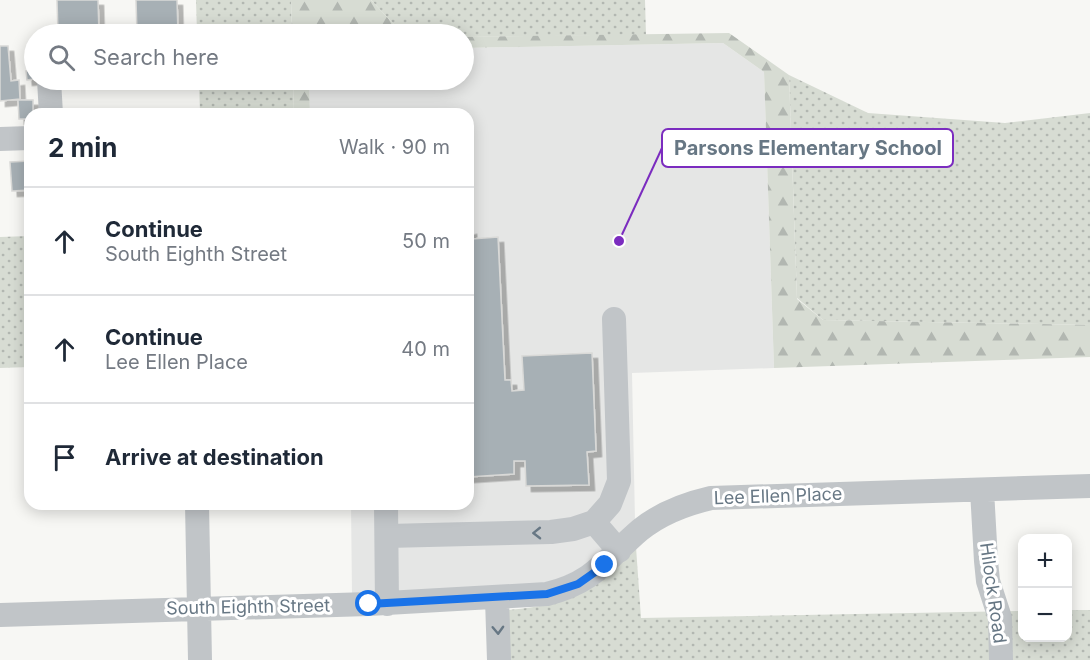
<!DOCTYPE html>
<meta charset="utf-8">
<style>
:root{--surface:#fff;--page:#f2f2f3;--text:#1f2937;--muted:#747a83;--line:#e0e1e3}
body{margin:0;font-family:Inter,sans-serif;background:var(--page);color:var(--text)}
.controls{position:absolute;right:18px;bottom:18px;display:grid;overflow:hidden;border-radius:12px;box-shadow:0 3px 15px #0003}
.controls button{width:54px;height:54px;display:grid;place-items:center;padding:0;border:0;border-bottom:2px solid var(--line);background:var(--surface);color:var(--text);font:30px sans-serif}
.stop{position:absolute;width:18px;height:18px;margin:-14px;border:4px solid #1a73e8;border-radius:50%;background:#fff}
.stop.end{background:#1a73e8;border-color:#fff;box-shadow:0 2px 6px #0008}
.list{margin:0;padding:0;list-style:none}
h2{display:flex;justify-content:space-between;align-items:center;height:78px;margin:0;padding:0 24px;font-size:26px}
h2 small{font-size:20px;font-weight:400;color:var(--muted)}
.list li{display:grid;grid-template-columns:39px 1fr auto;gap:18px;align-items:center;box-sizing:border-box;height:108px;padding:0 24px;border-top:2px solid var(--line)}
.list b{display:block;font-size:22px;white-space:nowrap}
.list p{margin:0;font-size:20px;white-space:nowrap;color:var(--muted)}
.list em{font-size:20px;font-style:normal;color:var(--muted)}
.icon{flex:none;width:33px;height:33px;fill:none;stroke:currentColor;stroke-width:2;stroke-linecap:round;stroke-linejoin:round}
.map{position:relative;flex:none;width:1090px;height:660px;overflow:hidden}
.search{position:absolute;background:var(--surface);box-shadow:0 3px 15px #0003;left:24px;top:24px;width:450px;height:66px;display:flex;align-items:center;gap:15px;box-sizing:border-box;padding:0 21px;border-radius:33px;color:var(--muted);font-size:22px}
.panel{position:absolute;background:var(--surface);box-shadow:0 3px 15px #0003;left:24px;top:108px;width:450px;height:402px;border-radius:18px}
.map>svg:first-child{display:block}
</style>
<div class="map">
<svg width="1090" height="660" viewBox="0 0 1090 660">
<defs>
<pattern id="grass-dots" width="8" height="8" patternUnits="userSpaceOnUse" patternTransform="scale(1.5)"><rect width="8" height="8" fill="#d7dcd3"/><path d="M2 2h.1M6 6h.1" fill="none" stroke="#b2b7b1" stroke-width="1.8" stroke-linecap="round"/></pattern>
<pattern id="forest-firs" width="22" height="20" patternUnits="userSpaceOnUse" patternTransform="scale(1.5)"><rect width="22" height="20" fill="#d7dcd3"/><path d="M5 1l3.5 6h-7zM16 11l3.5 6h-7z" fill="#b2b7b1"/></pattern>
<filter id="shadow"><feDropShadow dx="5.5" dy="5.5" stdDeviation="0" flood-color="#0004"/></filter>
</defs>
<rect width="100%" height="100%" fill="#f7f7f4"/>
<path fill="#e5e6e5" d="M723,43L764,72L774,368L632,373L635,520L588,565L556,580L508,590L352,594L351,504H468V114H310L309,80H464V48Z"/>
<path fill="url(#grass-dots)" d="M196,0H291L292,34H197Z
M371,0H645L646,35L464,37V34H403Z
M789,75L868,113L1005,123L1090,113V325L823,320L797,298Z
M199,80H293L294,114H200Z
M30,236V367L0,368V237Z
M636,547L641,618L1022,611V638H1068V610H1090V660H509L508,610C567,606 596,589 636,547Z"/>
<path fill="url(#forest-firs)" d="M291,0H371L403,34H292Z
M729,33L789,75L797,299L823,320L1090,325V357L774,368L764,72L723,43L464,48V37Z
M293,80H309L310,114H294Z"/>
<path fill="#a7b0b5" stroke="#d9d9d7" stroke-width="1.5" filter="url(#shadow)" d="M57,0H98L99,34H58Z
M136,0H177L178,34H137Z
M0,46H8L11,81L19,80L20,99L0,101Z
M26,71H33L34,79L27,80Z
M18,100H33V114H30V119H19Z
M30,161V190L12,191L10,162Z
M471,229L472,239L498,237L505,380H511L512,391L524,390L522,356L592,353L596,451L587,452L589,485L526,486L525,461H514V474L468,477V230Z"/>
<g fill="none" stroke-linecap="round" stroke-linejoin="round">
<path stroke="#c1c5c8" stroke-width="24" d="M49,80L51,114
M0,139L30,138
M614,319L619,481L610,504L594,522L619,551
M982,490L986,561L988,581L1000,618L1001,660
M197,504L200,660
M386,504L387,604
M387,536L551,532L573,529L594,522
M497,599L499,660
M0,615L369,604L547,594C595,582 605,560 640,530C661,513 685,504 711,498L1090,486"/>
</g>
<defs><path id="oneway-chevron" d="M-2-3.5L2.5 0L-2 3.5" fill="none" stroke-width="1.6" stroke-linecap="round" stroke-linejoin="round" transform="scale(1.5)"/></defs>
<g stroke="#677784">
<use href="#oneway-chevron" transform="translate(537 533) rotate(179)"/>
<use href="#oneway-chevron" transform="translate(498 630) rotate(88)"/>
</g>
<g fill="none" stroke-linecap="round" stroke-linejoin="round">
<path stroke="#1a73e8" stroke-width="8" d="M369,604L547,594L578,584L605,565"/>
</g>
<g text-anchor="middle" stroke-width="6" stroke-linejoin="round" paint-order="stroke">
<g font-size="18" fill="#677784" stroke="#fff">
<text transform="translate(778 496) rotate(-2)" y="6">Lee Ellen Place</text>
<text transform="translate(993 593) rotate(82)" y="6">Hilock Road</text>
<text transform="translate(248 607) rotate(-1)" y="6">South Eighth Street</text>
</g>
</g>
<path fill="none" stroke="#7b2cbf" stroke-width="2" d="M619 241L662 148"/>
<circle fill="#7b2cbf" stroke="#fff" stroke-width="2" cx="619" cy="241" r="6"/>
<rect fill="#fff" stroke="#7b2cbf" stroke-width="2" x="662" y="129" width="291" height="38" rx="6"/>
<g font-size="20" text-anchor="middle" font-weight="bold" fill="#677784">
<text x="808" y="155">Parsons Elementary School</text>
</g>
</svg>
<div class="controls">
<button>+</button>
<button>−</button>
</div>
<div class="stop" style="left:369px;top:604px"></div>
<div class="stop end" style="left:605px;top:565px"></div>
<div class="search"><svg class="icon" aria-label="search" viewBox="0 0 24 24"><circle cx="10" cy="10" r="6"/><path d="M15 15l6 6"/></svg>Search here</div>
<section class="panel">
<h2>2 min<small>Walk · 90 m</small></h2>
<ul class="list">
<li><svg class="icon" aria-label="ahead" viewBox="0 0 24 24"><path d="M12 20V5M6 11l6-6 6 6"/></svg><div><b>Continue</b><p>South Eighth Street</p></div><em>50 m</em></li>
<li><svg class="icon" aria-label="ahead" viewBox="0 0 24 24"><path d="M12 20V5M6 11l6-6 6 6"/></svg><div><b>Continue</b><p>Lee Ellen Place</p></div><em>40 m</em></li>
<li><svg class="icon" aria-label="arrive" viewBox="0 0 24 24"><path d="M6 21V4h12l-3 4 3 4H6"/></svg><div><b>Arrive at destination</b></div></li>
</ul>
</section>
</div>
